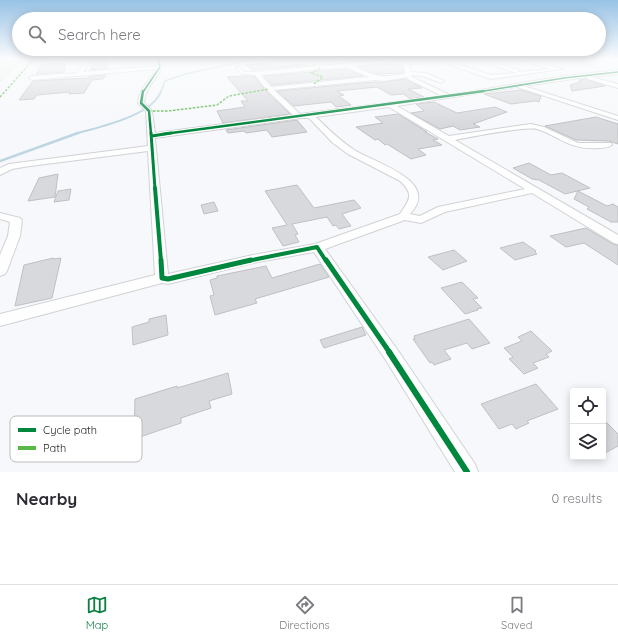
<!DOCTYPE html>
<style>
:root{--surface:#fff;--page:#f7f7f7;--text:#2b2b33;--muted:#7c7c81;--line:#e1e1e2;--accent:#0b8043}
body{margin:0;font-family:Quicksand,sans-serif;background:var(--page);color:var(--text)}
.controls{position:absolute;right:12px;bottom:12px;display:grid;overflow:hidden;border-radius:4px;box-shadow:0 2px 10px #0003}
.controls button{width:36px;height:36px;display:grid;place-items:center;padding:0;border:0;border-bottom:1px solid var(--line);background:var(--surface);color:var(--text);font:20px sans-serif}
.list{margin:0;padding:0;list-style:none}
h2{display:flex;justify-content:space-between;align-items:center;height:52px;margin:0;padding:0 16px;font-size:17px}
h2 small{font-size:13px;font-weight:400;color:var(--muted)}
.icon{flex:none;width:22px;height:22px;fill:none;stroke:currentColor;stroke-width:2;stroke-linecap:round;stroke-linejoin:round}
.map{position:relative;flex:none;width:618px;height:472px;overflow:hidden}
.search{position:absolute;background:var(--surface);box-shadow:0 2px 10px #0003;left:12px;right:12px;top:12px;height:44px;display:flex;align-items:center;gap:10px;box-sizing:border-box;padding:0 14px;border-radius:22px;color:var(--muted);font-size:15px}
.sheet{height:112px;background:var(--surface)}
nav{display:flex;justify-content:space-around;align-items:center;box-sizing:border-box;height:56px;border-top:1px solid var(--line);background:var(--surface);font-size:11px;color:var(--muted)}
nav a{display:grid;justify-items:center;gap:2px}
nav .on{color:var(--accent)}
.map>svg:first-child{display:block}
</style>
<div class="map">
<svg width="618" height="472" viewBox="0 0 618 472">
<rect width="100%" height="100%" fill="#f6f8fb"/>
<path fill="#e7f1e6" d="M0,59H24L0,83Z"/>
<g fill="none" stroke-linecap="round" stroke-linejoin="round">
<path stroke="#bdd6e1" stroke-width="1.5" d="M161,92L165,81L185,74L254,59"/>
<path stroke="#bdd6e1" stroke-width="2" d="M75,134C98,127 153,116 161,91"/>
<path stroke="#bdd6e1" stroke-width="2.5" d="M0,161L78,133"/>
</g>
<path fill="#d8d9dc" stroke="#bfc0c3" d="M109,60L107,69L91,70L93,61Z
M66,63L63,68L65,67L64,72L36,74L43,64Z
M267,63L275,67L303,64L306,66L316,65L252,70L246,65Z
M394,64L403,67V73L378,74L359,67Z
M346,69L363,76L272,85L264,76Z
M106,75L103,79L92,80L84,93L69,94L70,92L37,95L34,99L19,100L33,81L89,78V76Z
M246,76H254L266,91L290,114L223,123L217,111L245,107L241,101H248L227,77Z
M406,79L422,88L408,89L424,97L410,99L404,94L391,95L377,87L337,91L344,95L339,96L351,105L336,107L331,102L294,106L277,91L375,82H384Z
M586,79L588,80L605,86L572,91L570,85L582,81L579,80Z
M521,90L541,96L539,102L535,101L511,104L484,94Z
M434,102L457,113L495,107L507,112L473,124L480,127L460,130L453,126L440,129L411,113L424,111L416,104Z
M398,114L427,132H425L438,139L433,140L442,145L418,149L426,155L411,159L387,144L385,145L378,139L375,140L356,127L383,123L375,117Z
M596,117L618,124V144L609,141L576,140L545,126Z
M297,120L307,132L272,137L267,130L246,133L244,131L228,133L226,130Z
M529,163L551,175L562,173L590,188L565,194L539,180L532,179L513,168Z
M58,174L55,197L28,201L39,178Z
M297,185L314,208L354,200L361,208L342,214L351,226L339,229L336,225L333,226L327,217L292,224L298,234L295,235L299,242L283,246L272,228L287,225L265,191Z
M71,189L69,200L54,202L58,191Z
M578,191L607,206L613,204L618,207V222H611L587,209L589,207L574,199Z
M214,202L218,211L204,214L201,205Z
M586,228L613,244L618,245V265L584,243L566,247L550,236Z
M523,242L536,251L535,252L537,254L515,260L500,248Z
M454,250L467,261L443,270L428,257Z
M53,258V259L61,258L52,298L15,306L24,265Z
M320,264L329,277L255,299L257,303L215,315L210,296L214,295L210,280L217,278V276L266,266L272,278Z
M462,282L478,298L473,299L482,308L477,309L478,310L465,314L441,288Z
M166,315L168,335L133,345L132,327L149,322V319Z
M469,319L490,343L472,349L467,343L444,350L451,359L434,365L432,362L430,363L413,339H415L414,336Z
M362,327L366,335L324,348L320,340Z
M531,331L552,351L546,354L549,357L533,363L538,368L524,374L509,359L513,357L504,348L522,341L518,337Z
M228,373L232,394L209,401L211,408L181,418V423L134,439L135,399L177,386V388Z
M536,384L558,409L527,421L529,423L516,429L512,424L499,429L481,404Z
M603,419L618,434V446L603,454Z"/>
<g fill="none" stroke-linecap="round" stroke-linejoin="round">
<g stroke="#d0d2d4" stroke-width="2">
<path id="minor" d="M87,59H91L83,72L157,66L156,59H160L162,67C156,80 145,88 144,103L152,111L155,133L293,115L267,90L255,75L242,74L236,68L238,67L245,72H257L393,59H409L411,72L426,73L444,81L441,83L423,76L411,75L412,77L450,95L564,76L618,70V74L591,77L618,84V88L588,79V77L524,86L618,116V120L517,87L397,106L449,136L531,124L544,127L578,143H611L612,145C608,148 603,148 598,148C569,150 561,137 537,129C525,126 471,137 455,140L618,235V244L614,243L532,193L445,212L421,223L405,220L325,249L399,352L475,464L478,472H455L387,362L314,252L253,263L168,284L162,283L0,326V314L155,275L148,151L30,166L12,169L0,175V168L9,164L148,146L146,111L138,103C139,88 150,81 157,69L32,80L29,78L32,76L77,73ZM404,61L405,74C378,78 378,77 353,66ZM346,67L369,77L271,87L261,75ZM407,77L408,79L442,96L300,114L274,90L375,80L384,81ZM389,107L525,189L438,207L420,216L410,214C442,180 373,163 353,149C339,140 327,128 316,117ZM301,118H309L333,143L348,154L400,181C415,195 409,200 400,214L315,244L253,255L168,274L155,138Z
M434,59H441L491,75L516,73L477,59H484L519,70L518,72L550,69L519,59H526L562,69L491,79Z
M0,213L20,218L22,220L20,236L7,271L5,274L0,276V255L8,236L10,222L0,219Z"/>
</g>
<use href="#minor" fill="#fefefe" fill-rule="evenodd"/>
<path stroke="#58b947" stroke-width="1.5" stroke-dasharray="2.5 1.5" stroke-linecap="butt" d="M314,84L323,77L311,73L321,68
M0,97L34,59
M149,111H168L217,105L229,96L269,89"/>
<g stroke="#fff" stroke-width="2.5">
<path id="cycleway-far5" d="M143,92L160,67L158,59
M478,92L564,78L618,72"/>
</g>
<g stroke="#fff" stroke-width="4">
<path id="cycleway-far4" d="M143,91L141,103L149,111L151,134
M164,134L484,91"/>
</g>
<g stroke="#fff" stroke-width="5">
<path id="cycleway-far3" d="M151,133L155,189
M152,136L171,133"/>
</g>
<g stroke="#fff" stroke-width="6">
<path id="cycleway-far2" d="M155,188L161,261
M247,261L317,247L326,261"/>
</g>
<g stroke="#fff" stroke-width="8">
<path id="cycleway-far1" d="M161,260L162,278L168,279L251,260
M326,260L390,353"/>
</g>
<g stroke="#fff" stroke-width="9">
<path id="cycleway" d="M389,352L467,472"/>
</g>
<use href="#cycleway-far5" stroke="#00873e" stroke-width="1.5"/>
<use href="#cycleway-far4" stroke="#00873e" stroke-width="2.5"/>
<use href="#cycleway-far3" stroke="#00873e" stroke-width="3"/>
<use href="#cycleway-far2" stroke="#00873e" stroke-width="4"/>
<use href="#cycleway-far1" stroke="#00873e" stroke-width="5"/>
<use href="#cycleway" stroke="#00873e" stroke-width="6"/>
</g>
<linearGradient id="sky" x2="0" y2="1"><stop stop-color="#97c2e5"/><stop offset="0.47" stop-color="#fbfcfd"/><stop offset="1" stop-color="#fbfcfd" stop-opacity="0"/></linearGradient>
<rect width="618" height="125" fill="url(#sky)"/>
<rect x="10" y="416" width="132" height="46" rx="6" fill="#fff" stroke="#bbbbbc" stroke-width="1"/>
<rect x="18" y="428" width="18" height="4" fill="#00873e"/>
<rect x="18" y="446" width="18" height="4" fill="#58b947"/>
<g font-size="11" fill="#1b1c20">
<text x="43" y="434">Cycle path</text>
<text x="43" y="452">Path</text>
</g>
</svg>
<div class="controls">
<button><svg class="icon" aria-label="locate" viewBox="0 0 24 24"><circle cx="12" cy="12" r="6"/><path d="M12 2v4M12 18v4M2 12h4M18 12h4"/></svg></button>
<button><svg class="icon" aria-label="layers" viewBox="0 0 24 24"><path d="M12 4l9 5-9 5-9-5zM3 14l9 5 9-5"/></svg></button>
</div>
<div class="search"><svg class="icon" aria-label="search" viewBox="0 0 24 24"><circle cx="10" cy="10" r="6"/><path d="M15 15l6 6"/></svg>Search here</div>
</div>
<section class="sheet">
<h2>Nearby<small>0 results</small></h2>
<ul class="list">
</ul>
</section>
<nav>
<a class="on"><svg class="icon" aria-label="map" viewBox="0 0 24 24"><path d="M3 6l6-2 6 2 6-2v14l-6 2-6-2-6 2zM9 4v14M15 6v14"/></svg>Map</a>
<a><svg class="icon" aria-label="directions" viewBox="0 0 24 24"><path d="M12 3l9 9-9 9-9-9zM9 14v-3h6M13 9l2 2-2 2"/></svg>Directions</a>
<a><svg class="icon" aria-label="saved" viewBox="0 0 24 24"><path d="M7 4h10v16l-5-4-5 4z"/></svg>Saved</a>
</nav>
